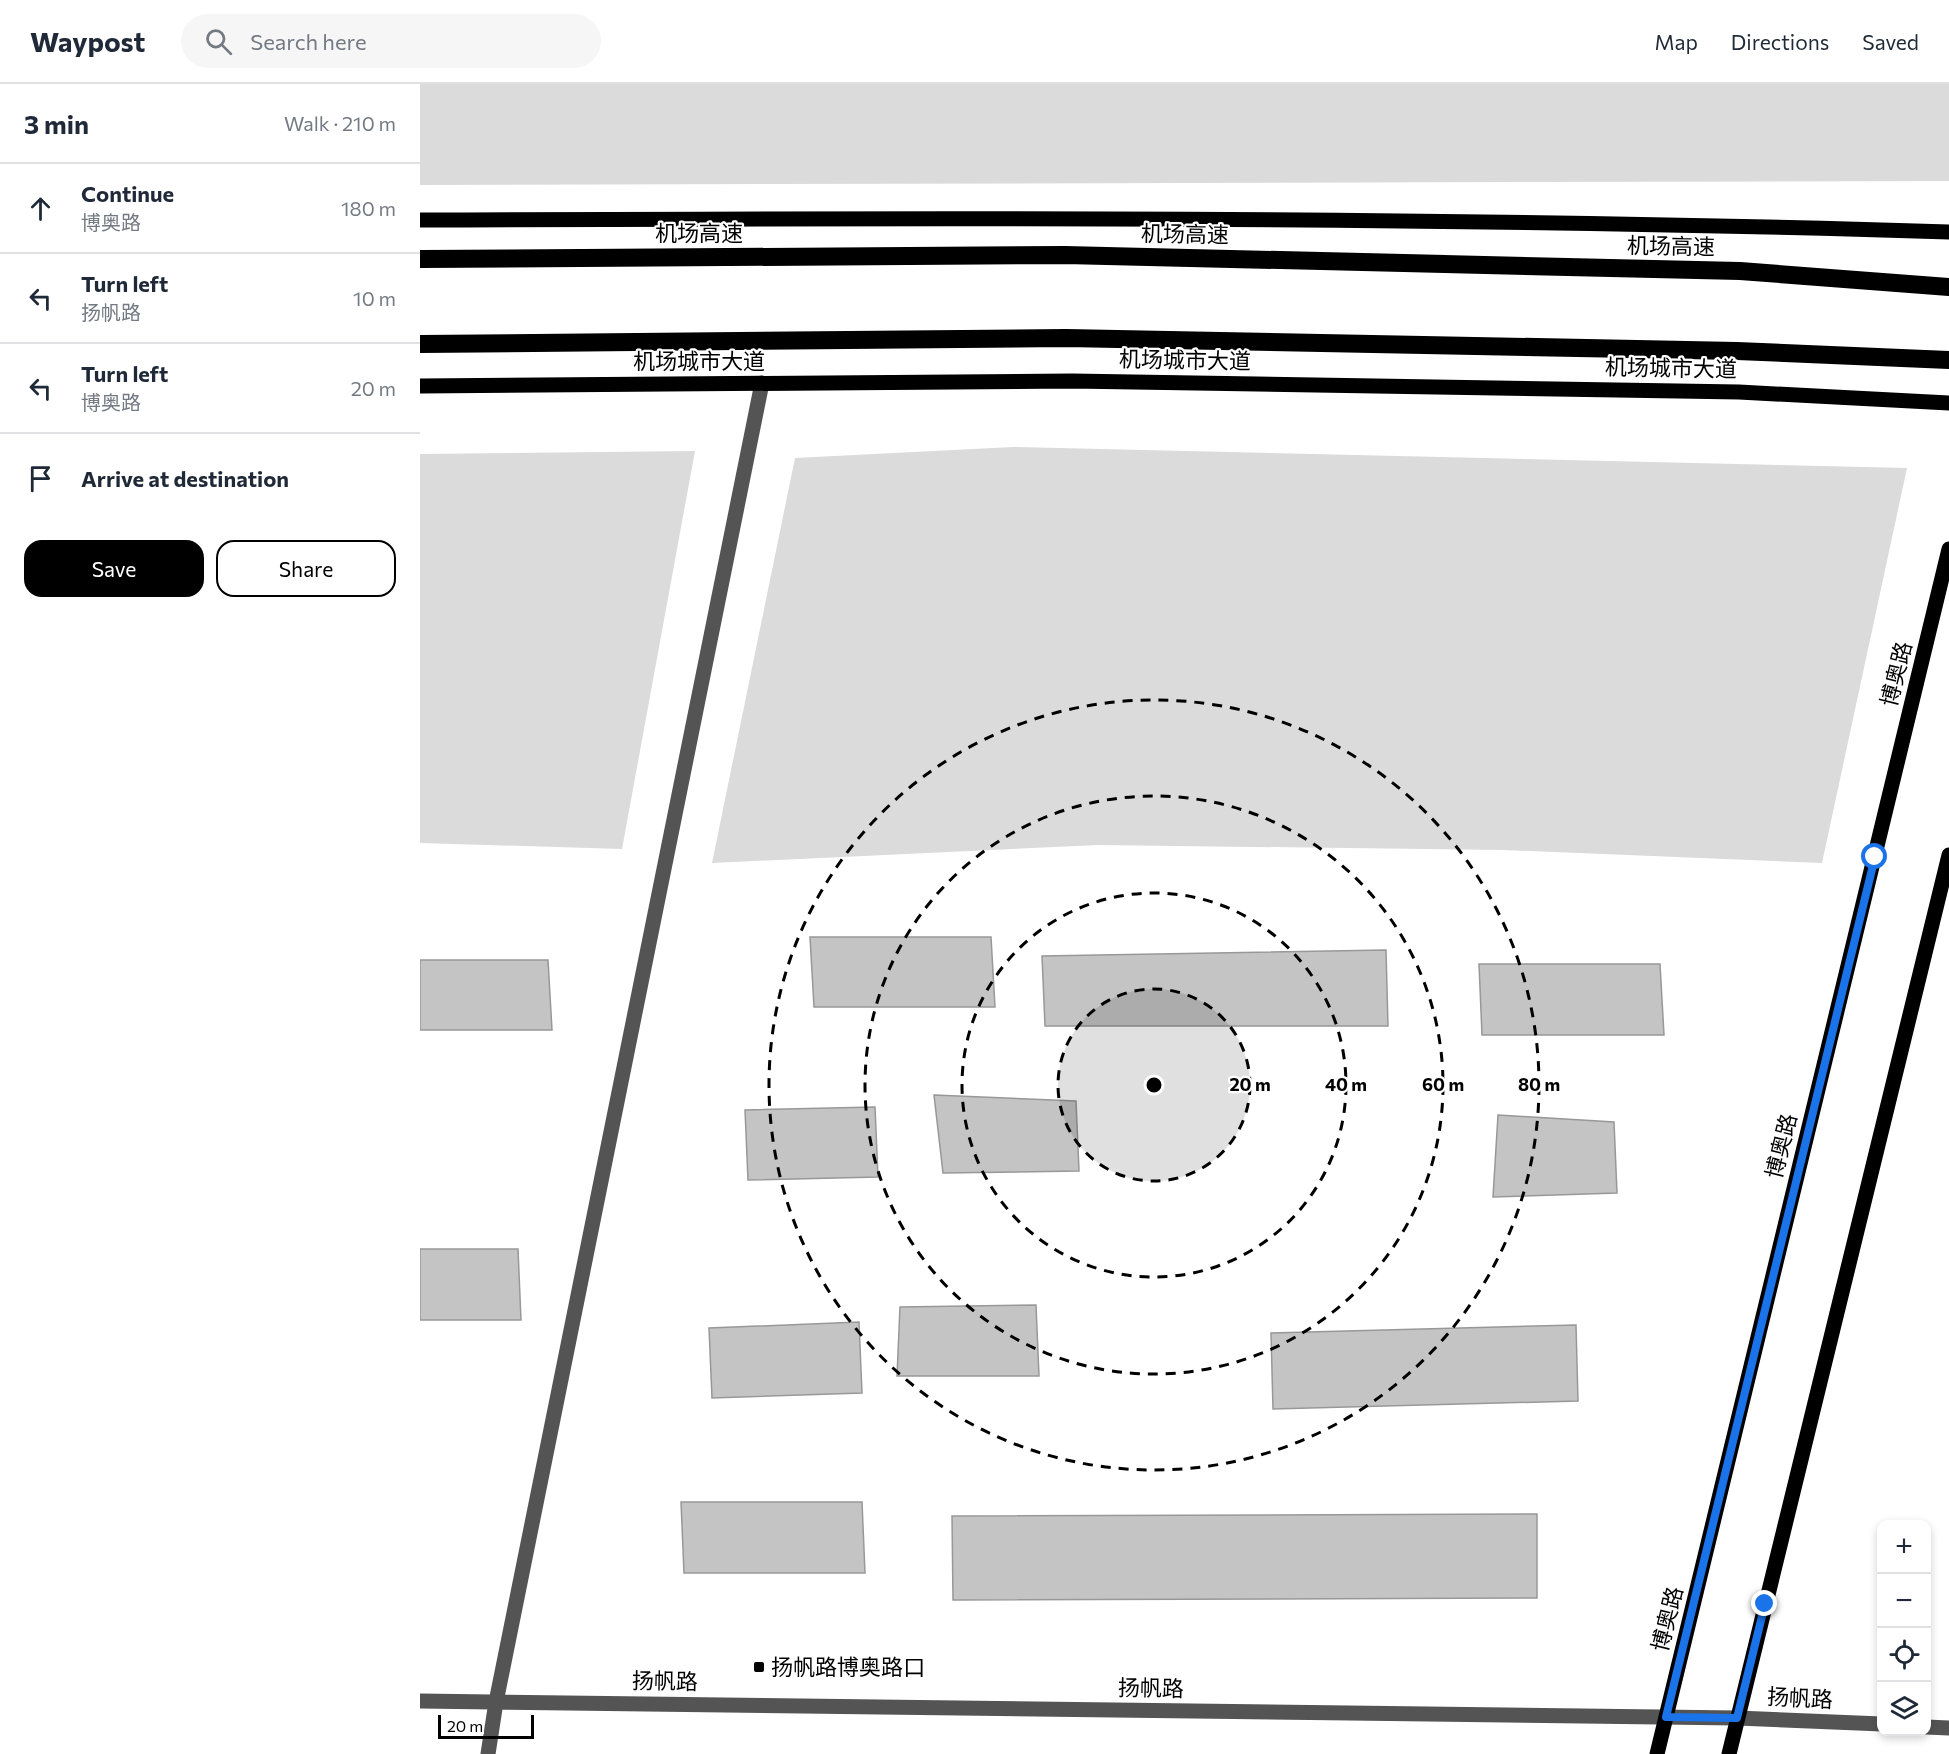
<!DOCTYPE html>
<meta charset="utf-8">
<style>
:root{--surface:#fff;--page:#f6f6f7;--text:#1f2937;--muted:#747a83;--line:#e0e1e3;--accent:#000}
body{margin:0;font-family:Commissioner,"Noto Sans SC",sans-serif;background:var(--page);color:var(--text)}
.controls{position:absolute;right:18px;bottom:18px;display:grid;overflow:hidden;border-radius:12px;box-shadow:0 3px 9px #0003}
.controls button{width:54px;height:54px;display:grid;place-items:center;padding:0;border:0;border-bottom:2px solid var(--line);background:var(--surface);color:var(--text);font:30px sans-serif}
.scale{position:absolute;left:18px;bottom:15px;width:96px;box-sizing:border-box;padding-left:6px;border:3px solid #000;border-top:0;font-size:16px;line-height:21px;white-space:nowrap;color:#000;-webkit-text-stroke:4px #fff;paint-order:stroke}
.stop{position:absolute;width:18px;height:18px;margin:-14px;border:4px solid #1a73e8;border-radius:50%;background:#fff}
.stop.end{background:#1a73e8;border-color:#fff;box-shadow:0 2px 6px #0008}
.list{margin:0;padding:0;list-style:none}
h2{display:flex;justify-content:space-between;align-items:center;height:78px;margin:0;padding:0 24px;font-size:26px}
h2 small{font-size:20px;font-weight:400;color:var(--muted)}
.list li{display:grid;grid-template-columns:39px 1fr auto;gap:18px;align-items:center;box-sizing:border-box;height:90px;padding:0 24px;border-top:2px solid var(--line)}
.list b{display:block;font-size:22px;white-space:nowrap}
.list p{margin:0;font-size:20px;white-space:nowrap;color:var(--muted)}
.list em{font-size:20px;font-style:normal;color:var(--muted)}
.actions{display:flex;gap:12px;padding:18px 24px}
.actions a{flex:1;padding:14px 0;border:2px solid var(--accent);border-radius:18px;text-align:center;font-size:21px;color:var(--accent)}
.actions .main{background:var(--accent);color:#fff}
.icon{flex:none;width:33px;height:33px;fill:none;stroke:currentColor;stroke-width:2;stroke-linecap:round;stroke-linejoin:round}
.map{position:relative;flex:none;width:1529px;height:1670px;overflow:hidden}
header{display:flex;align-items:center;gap:36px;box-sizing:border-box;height:84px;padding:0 30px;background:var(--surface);border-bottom:2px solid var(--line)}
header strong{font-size:28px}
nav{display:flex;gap:33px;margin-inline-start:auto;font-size:21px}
.search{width:420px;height:54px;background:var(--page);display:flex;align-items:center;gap:15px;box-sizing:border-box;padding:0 21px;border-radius:33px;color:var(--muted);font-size:22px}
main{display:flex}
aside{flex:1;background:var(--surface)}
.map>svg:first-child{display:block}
</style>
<header>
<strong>Waypost</strong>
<div class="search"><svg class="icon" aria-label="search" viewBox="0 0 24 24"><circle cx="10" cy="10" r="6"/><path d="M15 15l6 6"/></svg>Search here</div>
<nav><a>Map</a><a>Directions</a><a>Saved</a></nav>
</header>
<main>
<aside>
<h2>3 min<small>Walk · 210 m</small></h2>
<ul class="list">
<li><svg class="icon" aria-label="ahead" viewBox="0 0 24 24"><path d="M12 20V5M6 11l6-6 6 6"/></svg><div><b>Continue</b><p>博奥路</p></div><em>180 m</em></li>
<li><svg class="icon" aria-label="left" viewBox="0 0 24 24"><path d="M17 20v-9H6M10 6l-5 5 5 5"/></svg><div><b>Turn left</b><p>扬帆路</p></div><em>10 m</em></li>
<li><svg class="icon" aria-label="left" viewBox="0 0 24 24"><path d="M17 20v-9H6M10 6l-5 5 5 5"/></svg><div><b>Turn left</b><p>博奥路</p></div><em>20 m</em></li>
<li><svg class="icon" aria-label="arrive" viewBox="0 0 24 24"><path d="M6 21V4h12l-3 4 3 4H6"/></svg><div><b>Arrive at destination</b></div></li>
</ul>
<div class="actions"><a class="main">Save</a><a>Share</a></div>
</aside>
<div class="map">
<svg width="1529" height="1670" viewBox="0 0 1529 1670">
<rect width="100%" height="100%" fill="#fff"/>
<path fill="#dbdbdb" d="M0,0H1529V97L0,101Z
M593,363L1487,384L1402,779L1083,766L678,761L292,779L375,374Z
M275,367L202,765L0,759V370Z"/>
<path fill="#c4c4c4" stroke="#989898" stroke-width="1.5" d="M390,853H571L575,923H394Z
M966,866L968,942H625L622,872Z
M0,876H128L132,946H0Z
M1059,880H1240L1244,951H1062Z
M514,1011L656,1017L659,1087L523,1089Z
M455,1023L458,1093L328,1096L325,1026Z
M1078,1031L1194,1038L1197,1109L1073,1113Z
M0,1165H98L101,1236H0Z
M616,1221L619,1292H477L480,1223Z
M439,1238L442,1309L292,1314L289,1244Z
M1156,1241L1158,1317L853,1325L851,1249Z
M261,1418H442L445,1489H264Z
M1117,1430V1514L533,1516L532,1432Z"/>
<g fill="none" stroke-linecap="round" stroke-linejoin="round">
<path stroke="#545454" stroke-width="15" d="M0,1617L1317,1634L1462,1640
M1506,1643L1529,1644
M68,1670L76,1618L342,299"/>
<path stroke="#000" stroke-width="15" d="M0,136C510,134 1019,132 1529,148
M0,302L652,297L1319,308L1529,319
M1237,1670L1529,465
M1309,1670L1529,771"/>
<path stroke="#000" stroke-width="18" d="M0,175L645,171L1320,187L1529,203
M0,260L646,254L1317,267L1529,276"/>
</g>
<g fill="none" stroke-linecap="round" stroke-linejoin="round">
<path stroke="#1a73e8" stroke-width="8" d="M1345,1520L1317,1634L1246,1633L1455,773"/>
</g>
<circle cx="734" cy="1001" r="96" fill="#000" fill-opacity=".12"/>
<g fill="none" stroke="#000" stroke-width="3" stroke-dasharray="10 8">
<circle cx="734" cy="1001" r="96"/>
<circle cx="734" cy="1001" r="192"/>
<circle cx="734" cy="1001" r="289"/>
<circle cx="734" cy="1001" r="385"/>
</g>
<rect fill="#000" stroke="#fff" stroke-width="2" x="333" y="1577" width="12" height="12" rx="3"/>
<g text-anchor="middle" stroke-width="4.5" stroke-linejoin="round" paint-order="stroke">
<g font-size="22" fill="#000" stroke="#fff">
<text x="279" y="157">机场高速</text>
<text transform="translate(765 150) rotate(1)" y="8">机场高速</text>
<text transform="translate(1251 162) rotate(1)" y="8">机场高速</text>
<text transform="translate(765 276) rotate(1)" y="8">机场城市大道</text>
<text x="279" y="285">机场城市大道</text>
<text transform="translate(1251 284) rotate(1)" y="8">机场城市大道</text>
<text transform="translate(1476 590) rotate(-76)" y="8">博奥路</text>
<text transform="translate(1361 1062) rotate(-76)" y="8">博奥路</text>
<text transform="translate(1247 1535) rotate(-76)" y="8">博奥路</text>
<text transform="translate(245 1597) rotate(1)" y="8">扬帆路</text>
<text transform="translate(731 1604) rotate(1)" y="8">扬帆路</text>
<text transform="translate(1380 1614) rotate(3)" y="8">扬帆路</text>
</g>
<g font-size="22" fill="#000" stroke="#fff" text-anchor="start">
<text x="351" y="1591">扬帆路博奥路口</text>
</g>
</g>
<circle cx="734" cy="1001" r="9" fill="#000" stroke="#fff" stroke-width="3"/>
<g font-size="18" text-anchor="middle" font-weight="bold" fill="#000" stroke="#fff" stroke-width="4.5" stroke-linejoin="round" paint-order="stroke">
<text x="830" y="1007">20 m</text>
<text x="926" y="1007">40 m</text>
<text x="1023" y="1007">60 m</text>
<text x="1119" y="1007">80 m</text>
</g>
</svg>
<div class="controls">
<button>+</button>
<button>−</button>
<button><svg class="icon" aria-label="locate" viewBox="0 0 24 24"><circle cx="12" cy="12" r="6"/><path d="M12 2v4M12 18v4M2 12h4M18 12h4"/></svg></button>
<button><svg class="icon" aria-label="layers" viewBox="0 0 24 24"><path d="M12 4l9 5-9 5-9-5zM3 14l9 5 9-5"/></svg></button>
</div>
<div class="scale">20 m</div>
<div class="stop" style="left:1455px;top:773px"></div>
<div class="stop end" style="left:1345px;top:1520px"></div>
</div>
</main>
